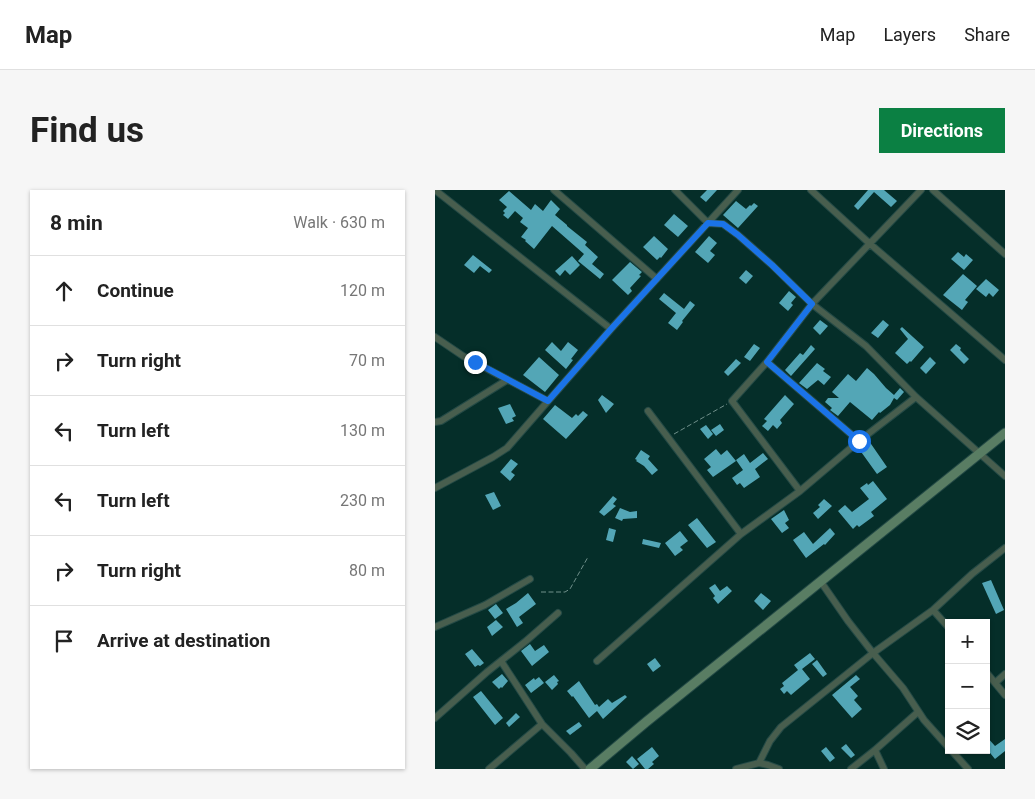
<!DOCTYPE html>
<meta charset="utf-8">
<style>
:root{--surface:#fff;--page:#f6f6f6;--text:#222;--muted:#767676;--line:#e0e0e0;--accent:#0b8043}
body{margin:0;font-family:Roboto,sans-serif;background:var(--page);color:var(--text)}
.controls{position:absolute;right:15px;bottom:15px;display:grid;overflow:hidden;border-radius:0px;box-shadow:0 1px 4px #0004}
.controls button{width:45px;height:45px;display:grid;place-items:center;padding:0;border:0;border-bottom:1px solid var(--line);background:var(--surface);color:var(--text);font:25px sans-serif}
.stop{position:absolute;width:15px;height:15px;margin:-11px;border:4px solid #1a73e8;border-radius:50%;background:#fff}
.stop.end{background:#1a73e8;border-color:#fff;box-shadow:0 1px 5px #0008}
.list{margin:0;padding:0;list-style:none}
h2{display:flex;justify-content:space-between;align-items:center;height:65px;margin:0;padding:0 20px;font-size:21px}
h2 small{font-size:16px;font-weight:400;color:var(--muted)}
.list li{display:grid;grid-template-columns:32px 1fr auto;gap:15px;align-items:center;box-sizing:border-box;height:70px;padding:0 20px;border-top:1px solid var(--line)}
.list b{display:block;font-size:19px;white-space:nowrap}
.list em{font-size:16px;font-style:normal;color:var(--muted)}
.icon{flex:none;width:28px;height:28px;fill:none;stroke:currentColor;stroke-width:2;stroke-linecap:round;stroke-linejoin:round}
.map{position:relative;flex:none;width:570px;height:579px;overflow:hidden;border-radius:0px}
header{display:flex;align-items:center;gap:30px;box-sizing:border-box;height:70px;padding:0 25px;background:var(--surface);border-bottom:1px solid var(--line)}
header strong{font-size:24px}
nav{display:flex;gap:28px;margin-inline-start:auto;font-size:18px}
.intro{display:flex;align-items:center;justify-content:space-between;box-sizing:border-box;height:120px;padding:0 30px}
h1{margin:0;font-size:35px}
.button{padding:12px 22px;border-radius:0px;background:var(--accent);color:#fff;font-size:18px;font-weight:700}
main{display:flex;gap:30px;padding:0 30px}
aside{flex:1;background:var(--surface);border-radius:0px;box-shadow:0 1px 4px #0004}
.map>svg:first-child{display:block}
</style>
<header>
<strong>Map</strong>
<nav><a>Map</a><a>Layers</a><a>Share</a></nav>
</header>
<div class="intro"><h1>Find us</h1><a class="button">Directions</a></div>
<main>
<aside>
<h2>8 min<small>Walk · 630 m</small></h2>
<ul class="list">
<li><svg class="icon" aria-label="ahead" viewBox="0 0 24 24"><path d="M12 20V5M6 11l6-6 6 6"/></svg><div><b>Continue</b></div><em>120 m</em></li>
<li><svg class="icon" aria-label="right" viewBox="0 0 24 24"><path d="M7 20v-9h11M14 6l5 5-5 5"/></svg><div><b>Turn right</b></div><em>70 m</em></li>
<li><svg class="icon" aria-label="left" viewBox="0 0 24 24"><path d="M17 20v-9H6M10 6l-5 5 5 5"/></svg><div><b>Turn left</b></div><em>130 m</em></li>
<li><svg class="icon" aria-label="left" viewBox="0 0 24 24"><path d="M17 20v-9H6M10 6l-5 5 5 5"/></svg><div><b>Turn left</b></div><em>230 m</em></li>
<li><svg class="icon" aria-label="right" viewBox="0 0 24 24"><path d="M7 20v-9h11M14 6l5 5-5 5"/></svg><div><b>Turn right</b></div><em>80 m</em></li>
<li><svg class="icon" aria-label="arrive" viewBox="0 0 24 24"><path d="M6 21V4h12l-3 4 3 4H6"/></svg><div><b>Arrive at destination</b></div></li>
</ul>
</aside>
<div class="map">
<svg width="570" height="579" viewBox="0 0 570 579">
<rect width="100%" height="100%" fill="#052e29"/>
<path fill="#53a6b6" d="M272,0H282L271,12L265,7Z
M433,0H449L462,11L456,17L439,2L423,20L419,16Z
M74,1L96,20L100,14L108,21L116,10L125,19L120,25L132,35V36L152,52L150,55L163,67L157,74L169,84L165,89L143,71L149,64L117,36L99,59L90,51L91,50L86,47L93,38L85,32L88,28L80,21L73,29L68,25L70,23L68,21L72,17L64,10Z
M301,11L311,19L315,15L316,16L319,13L323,16L303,38L288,25Z
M239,24L253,36L243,47L229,35Z
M219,46L233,59L226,68L225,67L222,70L208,57Z
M274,46L282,53L275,61L280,65L273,73L260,62Z
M523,62L529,67L531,64L538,70L529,80L516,69Z
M38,65L57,80L54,83L45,76L39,83L29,75Z
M137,66L145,75L135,85L130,80L125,86L120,81Z
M195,72L207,82L204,85L206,86L195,98L197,101L193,105L177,90Z
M311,80L318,86L311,94L304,88Z
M528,84L542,96L530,110L533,112L527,120L508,105Z
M551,89L564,100L558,107L554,103L551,107L541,99Z
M354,101L361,107L356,113L358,115L353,121L344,113Z
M229,103L249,119L255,111L260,115L247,131L248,132L242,140L233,133L241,123L224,109Z
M385,130L393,136L385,145L378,138Z
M448,130L454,135L443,148L436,143Z
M467,137L489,157L476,172L475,171L472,174L460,163L473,149L465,139Z
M117,152L126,161L133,152L143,160L136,169L138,170L131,179L110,160Z
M319,154L325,158L315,171L309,167Z
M521,154L526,158L525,160L534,169L529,174L515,160Z
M376,155L380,159L356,186L350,180L365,163L368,165Z
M104,167L124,185L110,202L88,185Z
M495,167L501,173L491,184L485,178Z
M301,169L306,173L293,186L289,182Z
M382,173L390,179L388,181L396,187L389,195L383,190L372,199L364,193Z
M432,178L439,184L451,198L459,205L465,198L469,202L462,210L459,208L455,215L445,223L444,222L437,230L415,212L403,226L395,220L397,218L390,212L393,208H404L397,202L413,184L421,191Z
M167,205L179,214L171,223L163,210Z
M350,205L359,214L345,230L347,233L342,239L338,235L333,241L327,236L332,231L329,229Z
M75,214L81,226L77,228L79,231L71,234L63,218Z
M120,215L137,228L141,224L143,226L148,221L153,225L131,249L108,229Z
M285,234L289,240L281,246L276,240Z
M271,235L278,244L273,249L265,239Z
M434,251L452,277L442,284L424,259Z
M281,259L286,265L292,260L301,271L278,287L272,280L276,277L269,269Z
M206,260L215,266L213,269L223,280L217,285L209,276L201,271L202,270L200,269Z
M328,263L333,269L320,279L325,287L309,298L305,293L302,295L297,288L308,280L301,270L309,264L315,273Z
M76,269L83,274L76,282L80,285L75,291L65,282Z
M438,291L452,309L436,322L439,326L424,337L422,335L418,339L403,321L410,315L417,322L434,309L425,298L432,293L433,295Z
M59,302L66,316L58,320L50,305Z
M178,306L182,309L178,314L181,316L169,326L164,322Z
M389,309L397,316L383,329L378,323L385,317L383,315Z
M185,318L195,322L202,321V328L188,329L187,331L180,328Z
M349,320L354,330L350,333L354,338L347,343L336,329Z
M262,328L281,352L272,358L253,335Z
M174,338L181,340L178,352L171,350Z
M395,338L400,344L390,355L389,354L371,368L358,350L369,342L378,354Z
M245,341L253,351L245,357L248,360L240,366L230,353Z
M208,349L226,353L224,358L207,354Z
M556,390L569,420L561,424L547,393Z
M280,394L285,401L292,396L297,401L283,414L278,408L280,406L274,398Z
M93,403L101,414L84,427L88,433L82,437L71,419L81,413Z
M326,403L336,411L328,420L319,411Z
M61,414L68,423L60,429L53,420Z
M61,430L68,437L57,446L52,437Z
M95,454L100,461L109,455L114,462L97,476L86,461Z
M37,459L49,473L45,476L43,475L40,477L30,464Z
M375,463L380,469L367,479L375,489L356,505L352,501L349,504L345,499L349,496L347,493L363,480L359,475Z
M220,468L226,476L218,482L212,474Z
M382,470L392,484L388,487L377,474Z
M67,484L73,491L67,498L66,497L64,499L57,492Z
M119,485L124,491L122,492L123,494L117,500L110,492Z
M421,485L425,489L415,497L423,506L419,510L427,519L417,528L397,505Z
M104,487L109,493L96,503L90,495L99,488L100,490Z
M144,491L160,515L162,514L164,517L173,509L177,513L190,505L192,507L168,529L162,521L154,528L138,506L137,507L132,501Z
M46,501L68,528L60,535L38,507Z
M81,523L85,527L74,537L71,533Z
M144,532L147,536L135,545L131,541Z
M551,546L560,556L570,549V561L560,569L551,558Z
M411,554L420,565L416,568L406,558Z
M217,557L224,566L217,572L219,574L213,579H210L202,569Z
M391,557L400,568L395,572L386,561Z
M197,566L204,574L198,579L191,572Z"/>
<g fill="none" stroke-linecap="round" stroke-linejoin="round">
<g stroke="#244a46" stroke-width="8">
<path id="street" d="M0,0L176,139
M119,0L222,89
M240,0L273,33L288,34L303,45L337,75L377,114L431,156L481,207L570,286
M376,0L434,53L570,170
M498,0L570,64
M0,147L28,166L113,211
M332,172L424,251
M213,221L306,344
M0,232L6,231L72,190
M0,298L58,267L72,258L176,139L303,0
M365,301L297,211L332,172L377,114L486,0
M386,392L413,431L438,463L468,498L489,530L514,558
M498,420L514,438
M0,437L50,415L95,389
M66,471L107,534L136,563L150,579
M162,471L306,344L365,301L424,251L481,207
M551,482L570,505
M560,493L570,484
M0,528L52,482L91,451L123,423
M440,560L449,579
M516,560L533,579
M324,573L333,575L344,579
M54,579L107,534
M301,579L324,573L335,551L346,537L438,463L498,420L537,384L570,358
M416,579L440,560L483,522"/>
</g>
<g stroke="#244a46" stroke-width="11">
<path id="secondary" d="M155,579L211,532L570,243"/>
</g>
<path stroke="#70908b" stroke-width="1" stroke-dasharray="5 2.5" stroke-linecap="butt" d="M239,244L292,214
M106,402H130L135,399L153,367"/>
<use href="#street" stroke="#485e4e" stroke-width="6"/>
<use href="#secondary" stroke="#597d63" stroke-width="9"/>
</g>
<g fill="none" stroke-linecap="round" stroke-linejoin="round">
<path stroke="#1a73e8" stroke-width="6" d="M40,172L113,211L176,139L273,33L288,34L303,45L337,75L377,114L332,172L424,251"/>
</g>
</svg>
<div class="controls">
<button>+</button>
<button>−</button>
<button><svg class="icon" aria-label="layers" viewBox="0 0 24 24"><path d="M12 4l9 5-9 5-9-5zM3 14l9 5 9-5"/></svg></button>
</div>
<div class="stop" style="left:424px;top:251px"></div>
<div class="stop end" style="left:40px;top:172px"></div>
</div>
</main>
